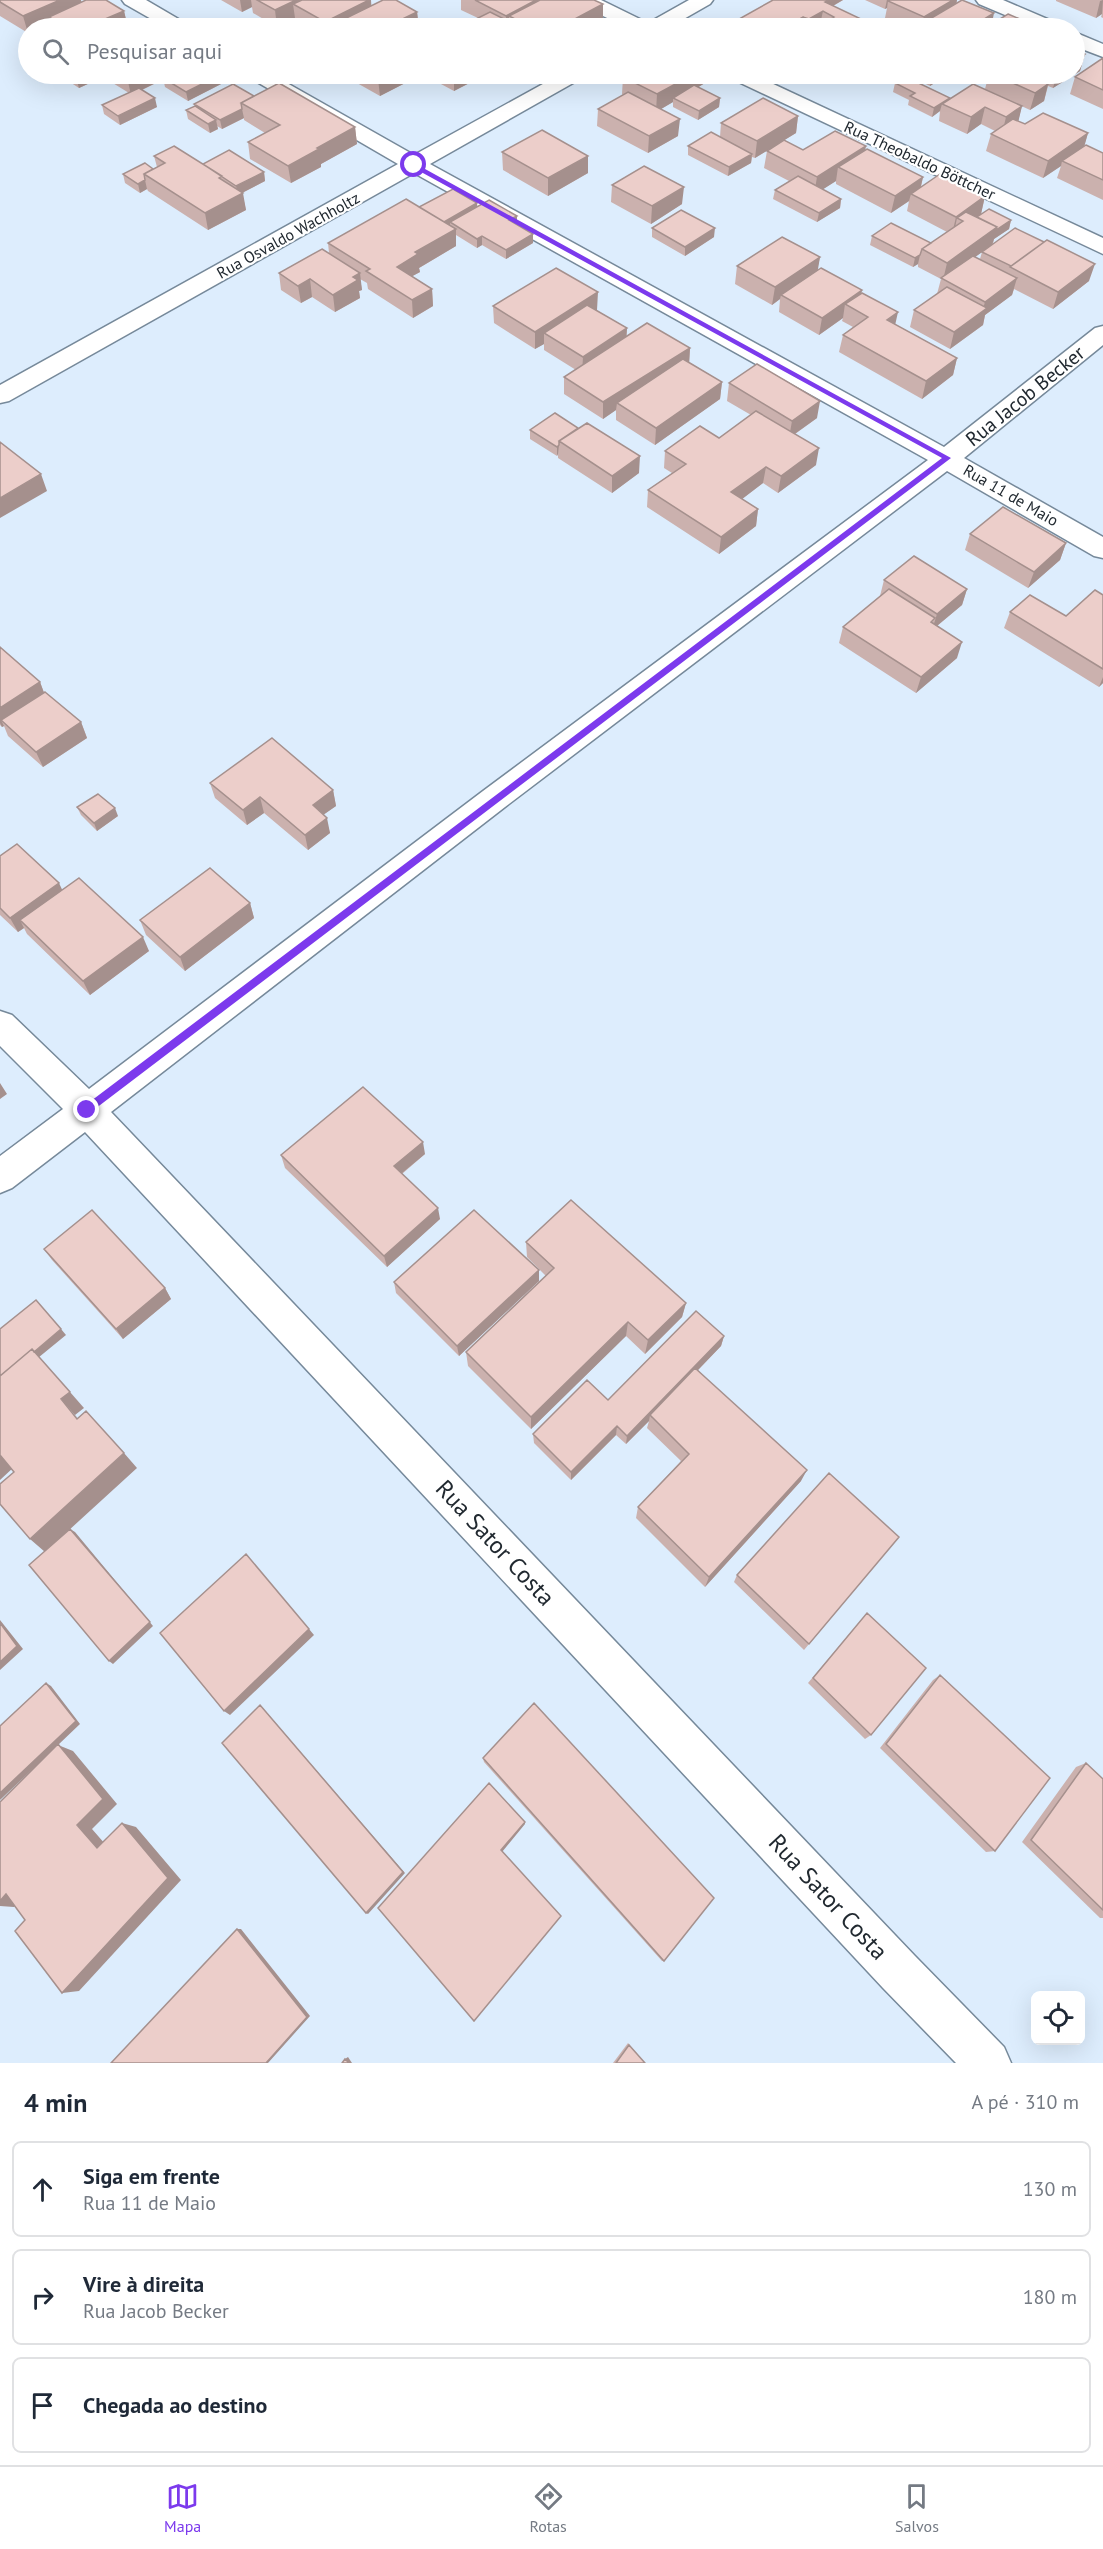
<!DOCTYPE html>
<html lang="pt">
<meta charset="utf-8">
<style>
:root{--surface:#fff;--page:#f6f6f7;--text:#1f2937;--muted:#747a83;--line:#e0e1e3;--accent:#7c3aed}
body{margin:0;font-family:"PT Sans",sans-serif;background:var(--page);color:var(--text)}
.controls{position:absolute;right:18px;bottom:18px;display:grid;overflow:hidden;border-radius:9px;box-shadow:0 6px 24px #0002}
.controls button{width:54px;height:54px;display:grid;place-items:center;padding:0;border:0;border-bottom:2px solid var(--line);background:var(--surface);color:var(--text);font:30px sans-serif}
.stop{position:absolute;width:18px;height:18px;margin:-14px;border:4px solid #7c3aed;border-radius:50%;background:#fff}
.stop.end{background:#7c3aed;border-color:#fff;box-shadow:0 2px 6px #0008}
.list{margin:0;padding:0;list-style:none}
h2{display:flex;justify-content:space-between;align-items:center;height:78px;margin:0;padding:0 24px;font-size:26px}
h2 small{font-size:20px;font-weight:400;color:var(--muted)}
.list li{display:grid;grid-template-columns:39px 1fr auto;gap:18px;align-items:center;box-sizing:border-box;height:96px;margin:0 12px 12px;padding:0 12px;border:2px solid var(--line);border-radius:9px}
.list b{display:block;font-size:22px;white-space:nowrap}
.list p{margin:0;font-size:20px;white-space:nowrap;color:var(--muted)}
.list em{font-size:20px;font-style:normal;color:var(--muted)}
.icon{flex:none;width:33px;height:33px;fill:none;stroke:currentColor;stroke-width:2;stroke-linecap:round;stroke-linejoin:round}
.map{position:relative;flex:none;width:1103px;height:2063px;overflow:hidden}
.search{position:absolute;background:var(--surface);box-shadow:0 6px 24px #0002;left:18px;right:18px;top:18px;height:66px;display:flex;align-items:center;gap:15px;box-sizing:border-box;padding:0 21px;border-radius:33px;color:var(--muted);font-size:22px}
.sheet{height:402px;background:var(--surface)}
nav{display:flex;justify-content:space-around;align-items:center;box-sizing:border-box;height:84px;border-top:2px solid var(--line);background:var(--surface);font-size:16px;color:var(--muted)}
nav a{display:grid;justify-items:center;gap:3px}
nav .on{color:var(--accent)}
.map>svg:first-child{display:block}
</style>
<div class="map">
<svg width="1103" height="2063" viewBox="0 0 1103 2063">
<rect width="100%" height="100%" fill="#ddedfd"/>
<g fill="none" stroke-linecap="round" stroke-linejoin="round">
<g stroke="#76899a" stroke-width="3">
<path id="minor" d="M122,0H146L187,24L190,28H167L125,4Z
M575,0H601L648,23L689,0H713L710,4L668,28H628L578,4Z
M976,0H1003L1059,24L1062,28H1036L979,4Z
M1074,32L1103,44V57L1074,46Z
M247,74H271L414,155L561,74H585L582,78L430,164L944,447L1095,328L1103,326V345L964,458L1103,537V558L1094,556L947,471L505,807L111,1112L915,1956L1004,2047L1011,2063H956L883,1988L85,1132L12,1188L0,1193V1156L63,1109L0,1046V1011L12,1015L89,1089L483,791L928,460L414,173L9,401L0,403V385L398,164L250,78Z
M727,74H752L1103,238V254L730,78Z"/>
</g>
<use href="#minor" fill="#fff" fill-rule="evenodd"/>
</g>
<path fill="#cbb1ae" fill-rule="evenodd" d="M0,0L81,2L124,11L128,28H52L51,23L28,33L0,16Z
M221,0H371V6L417,12L419,28H309L296,21L295,18L277,27L253,13L252,7L242,12Z
M461,0H594L603,4V21L589,28H458L478,18L461,10Z
M773,0H843L833,6L859,28H832L830,27V24L821,20L817,23L723,28Z
M865,0H957L956,4L992,24L1041,28H908L885,18L887,8L885,9Z
M1056,0H1103V18L1101,17L1102,14L1096,18L1056,1Z
M1085,54L1080,71L1053,88L1048,86L1044,101L1030,110L985,89L989,74H1074Z
M1103,58V109L1070,94L1075,77Z
M61,74H220L223,83L188,101L165,87L163,78L165,76L161,74L162,80L142,90L157,107L120,125L104,114L102,105L129,93L103,77L79,88L62,77Z
M341,74H414L415,78L380,96Z
M415,74H481V77L454,91L426,76V74L421,77Z
M912,74H946L945,76L930,86L911,77Z
M946,74H964L956,78Z
M623,77H715L698,87L720,98L719,107L698,120L673,107V102L661,109L678,136L648,153L597,126L598,109L623,95L622,94Z
M895,83L950,98L1022,106L1018,121L1025,124L1088,133L1084,146L1103,153V200L1057,178L1061,166L1043,178L986,151L991,134L995,131L981,124L967,134L939,121L940,111L932,117L908,105L909,100L893,92Z
M254,96L355,127L357,144L321,164V167L291,183L250,159L248,142L265,133L244,120V118L222,129L217,126L218,129L210,133L188,119L186,110L195,106L194,104Z
M798,116L796,133L755,158L752,157L751,163L728,176L688,155V146L720,137L721,123Z
M803,150H865L923,177L921,187L985,196L981,214L1011,220L1009,229L994,239L993,244L1089,281L1053,309L1014,289L1012,295L985,315L983,325L950,349L910,327L914,310L937,294L941,279L918,267V264L913,267L870,245L872,236L931,243L947,232L907,211L909,201L891,213L836,184V181L823,189L841,199L840,208L817,222L773,199L775,190L789,181L764,168L767,151ZM982,252L980,259L975,257Z
M502,152L588,173L548,196L503,170Z
M154,156L203,164L264,172L265,181L242,193L246,210L208,230L148,191L147,189L140,193L125,183L123,174L153,169L157,167Z
M612,185L682,204L651,224L611,202Z
M477,203V206L517,224L533,243L506,259L482,245L477,248L456,235V246L419,268L420,272L412,276L432,289L433,306L413,318L368,289L367,283L360,279L362,290L359,291L360,298L335,312L312,297L301,303L281,290L279,273L329,253L328,243L419,207Z
M652,228L714,237L685,256L652,237Z
M820,257L817,270L862,293L895,324L957,358L953,375L922,399L839,352L843,335L853,327L842,321L843,318L819,335L779,312L780,299L772,305L735,284L737,266Z
M493,306L597,310H596L627,328L626,337L690,348L689,362L722,382L720,399L655,445L616,420V410L603,419L564,394V377L576,370L544,350V344L535,349L494,323Z
M729,383L817,418L795,434L816,465L778,493L763,483L742,499L758,509L756,526L719,554L647,507L648,490L672,473L664,468L665,451L719,438L751,415L727,401Z
M578,428L639,473L612,493L558,458V454L557,456L530,439V430Z
M970,534L1066,543L1060,560L1028,588L965,550Z
M884,580L967,589L962,605L937,626L957,658L916,693L839,643L843,627L880,596Z
M1103,595V683L1099,687L1004,628L1010,612L1066,616Z
M0,647L40,682L44,693L81,722L87,738L43,767L8,736L4,726L2,727L0,725Z
M210,783L333,790L336,806L324,814L330,833L308,850L264,813L247,825L215,798Z
M77,807L118,816L97,831L81,815Z
M0,856L62,890L149,951L90,995L27,934L24,928L18,932L0,915Z
M250,903L254,918L185,971L146,935L140,920Z
M425,1154L402,1174L440,1219L387,1267L285,1168L281,1155Z
M526,1242L686,1303L682,1317L645,1354L626,1336L531,1429L468,1366L466,1352L546,1276L527,1257Z
M44,1249L165,1288L171,1299L123,1339L52,1260Z
M539,1281L459,1356L396,1293L394,1282Z
M724,1336L721,1346L698,1370L801,1481L705,1587L636,1518L638,1507L681,1461L647,1428L649,1421L626,1444L616,1435L571,1480L534,1443L533,1434L608,1400Z
M899,1537L804,1650L734,1582L737,1575Z
M867,1613L871,1735L865,1739L808,1683Z
M940,1675L995,1851L986,1852L880,1748L933,1680Z
M483,1758L664,1961H662L484,1762Z
M1086,1763L1103,1779V1918H1100L1022,1842L1076,1767Z
M628,2043L645,2063H613Z"/>
<path fill="#a5908d" d="M60,0H81L83,9L49,17L51,23L39,28H28V33L23,16Z
M240,0H251L252,7L242,12Z
M296,0H330L293,4L295,18L277,27L275,10Z
M369,0H371L372,16L332,25L333,28H326L325,22Z
M536,0H558L509,16V28H506V16Z
M829,0H843L824,11L825,2Z
M887,0H901L888,1L887,8L885,9Z
M953,0H957L954,14L928,20L927,28H922L924,17Z
M1103,0L1102,14L1096,18L1100,1Z
M603,4V21L589,28H558Z
M124,11L128,28H92L91,25Z
M823,11L821,20L807,28H793Z
M417,12L419,28H384Z
M994,13L991,28H970Z
M81,19L84,28H65V27Z
M861,19L859,28H848V26Z
M1085,54L1080,71L1053,88L1057,74H1074V61Z
M75,74H102L103,77L79,88Z
M136,74H161L162,80L131,95L127,77Z
M222,74L223,83L188,101L186,92Z
M389,74H414L415,78L380,96L378,79Z
M420,74H426L421,77Z
M470,74H481V77L454,91V82Z
M694,74H715V77L677,100L673,98V102L656,112L657,94Z
M937,74H946L945,76L930,86L932,77Z
M957,74H964L956,78Z
M1035,74H1045L1042,83L1031,76Z
M1048,84L1044,101L1030,110L1035,93Z
M155,98L157,107L120,125L118,116Z
M720,98L719,107L698,120L699,111Z
M950,98L942,104L940,111L932,117L934,108Z
M1022,106L1018,123L1002,134L1006,117Z
M985,107L981,124L967,134L971,117Z
M242,109L244,118L222,129L220,120Z
M798,116L796,133L755,158L757,141Z
M680,119L678,136L648,153L649,136Z
M216,120L218,129L210,133L208,124Z
M355,127L357,144L321,164V167L291,183L288,166L317,148Z
M1088,133L1083,151L1062,161L1061,166L1043,178L1048,161Z
M866,146L863,163L838,167L836,181L814,195L817,177Z
M752,154L751,163L728,176L729,167Z
M588,156V173L548,196V178Z
M264,172L265,181L238,195L236,186Z
M923,177L919,194H911L909,201L891,213L895,196Z
M145,180L147,189L140,193L138,184Z
M684,187L682,204L651,224L652,206Z
M243,193L246,210L208,230L205,213Z
M985,196L981,214L961,228L963,221L957,218L954,233L952,234L956,217Z
M841,199L840,208L817,222L819,213Z
M477,203L478,212L450,222V228L444,222Z
M517,216V225L509,220Z
M1011,220L1009,229L994,239L992,245L943,280L947,263L997,227Z
M715,228L714,237L685,256V247Z
M456,229V246L419,268L420,272L398,284L397,267L415,252Z
M533,234V243L506,259V250Z
M482,236V245L477,248V239Z
M920,255L918,264L913,267L915,258Z
M820,257L817,275L781,295L780,299L772,305L775,287Z
M1095,264L1089,281L1053,309L1058,292Z
M360,273L362,290L359,291L360,298L335,312L333,295L353,277Z
M1017,278L1012,295L985,315L983,325L950,349L954,332L982,312L985,302Z
M310,279L312,297L301,303L298,286Z
M432,289L433,306L413,318L412,300Z
M862,290L859,307L845,304L843,318L819,335L822,318Z
M598,292L597,310L552,338L544,333V344L535,349V332Z
M898,312L894,330L887,320Z
M627,328L626,346L582,374L583,357Z
M690,348L689,366L617,403L616,410L603,419V402Z
M957,358L953,375L922,399L926,381Z
M722,382L720,399L655,445L656,428Z
M820,401L817,418L789,438L792,421Z
M559,445L558,454L557,456V447Z
M819,448L816,465L778,493L781,476Z
M640,456L639,473L612,493V476Z
M766,467L763,483L729,509L731,492Z
M41,474L47,491L0,518V498Z
M758,509L756,526L719,554L721,537Z
M1066,543L1060,560L1028,588L1034,572Z
M967,589L962,605L932,630L937,614Z
M962,642L957,658L916,693L921,677Z
M1103,677V683L1099,687Z
M40,682L46,698L1,720L4,726L2,727L0,723V708Z
M81,722L87,738L43,767L36,752Z
M333,790L336,806L316,820L313,805Z
M260,797L264,813L247,825L243,810Z
M115,808L118,816L97,831L94,823Z
M327,818L330,833L308,850L305,835Z
M59,883L66,898L20,920L24,928L18,932L10,918Z
M250,903L254,918L185,971L180,957Z
M143,937L149,951L90,995L83,981Z
M0,1083L7,1094L0,1099Z
M423,1142L425,1154L396,1178L394,1166Z
M438,1208L440,1219L387,1267L384,1256Z
M539,1270V1281L459,1356L457,1346Z
M165,1288L171,1299L123,1339L116,1329Z
M686,1303L682,1317L645,1354L648,1340Z
M628,1322L626,1336L531,1429V1417Z
M61,1329L66,1335L0,1389V1380Z
M724,1336L721,1346L652,1418L650,1415L649,1421L626,1444L627,1436Z
M70,1392L84,1408L75,1415L91,1434L61,1399Z
M617,1426L616,1435L571,1480V1472Z
M124,1453L137,1468L45,1552L30,1539Z
M0,1455L14,1467L0,1480Z
M807,1470L801,1481L705,1587L709,1577Z
M70,1529L75,1532L153,1626L113,1664L109,1661Z
M0,1620L23,1649L0,1670Z
M309,1629L314,1635L230,1715L224,1711Z
M46,1683L51,1686L80,1724L58,1745L73,1751L117,1804L92,1829L112,1852L97,1848L77,1825L58,1745L0,1800V1793Z
M260,1705L405,1873L368,1914L366,1913Z
M525,1822V1824L502,1852L501,1850Z
M122,1823L136,1827L181,1880L79,1991L62,1993Z
M6,1894L24,1896L14,1907L0,1906V1901Z
M237,1929H241L310,2016L268,2063H266Z
M348,2057L352,2063H349L345,2059Z"/>
<path fill="#ecceca" stroke="#a5908d" stroke-width="1.5" d="M0,0H60L23,16L0,2Z
M86,0H106L124,11L91,25L81,19L65,27L49,17Z
M257,0H296L275,10Z
M302,0H369L325,22L293,4Z
M383,0H396L417,12L384,28H339L332,25Z
M475,0H536L506,16Z
M540,0H594L603,4L558,28H533L509,16Z
M773,0H829L825,2L861,19L848,26L831,19L834,17L823,11L809,19L803,17L783,28H723Z
M890,0H953L924,17L888,1Z
M962,0L994,13L970,28H946L928,20Z
M490,12L522,28H458Z
M1008,14L1041,28H985Z
M803,17L828,28H783Z
M1074,49L1085,54L1074,61Z
M1103,58V90L1075,77Z
M121,74H136L127,77Z
M172,74H222L186,92L163,78Z
M369,74H389L378,79Z
M438,74H470L454,82Z
M629,74H694L657,94L623,77Z
M925,74H937L932,77Z
M993,74H1035L1031,76L1048,84L1035,93Z
M906,77L950,98L934,108L910,96L915,93L895,83Z
M279,83L355,127L317,148L319,149L288,166L248,142L280,125L241,103Z
M233,84L254,96L241,103L242,109L220,120L194,104Z
M973,84L1022,106L1006,117L985,107L971,117L942,104Z
M694,85L720,98L699,111L673,98Z
M139,88L155,98L118,116L102,105Z
M628,92L680,119L649,136L598,109Z
M763,98L798,116L757,141L721,123Z
M195,106L216,120L208,124L186,110Z
M1043,113L1088,133L1048,161L991,134L1013,119L1025,124Z
M542,130L588,156L548,178L502,152Z
M835,131L866,146L817,177L767,151L784,140L803,150Z
M711,132L752,154L729,167L688,146Z
M1086,145L1103,153V180L1062,161Z
M174,146L222,176L219,178L243,193L205,213L144,174L165,163L154,156Z
M867,149L923,177L895,196L838,167Z
M229,150L264,172L236,186L203,164Z
M145,163L153,169L144,174L145,180L138,184L123,174Z
M644,166L684,187L652,206L612,185Z
M940,174L985,196L956,217L911,194Z
M798,176L841,199L819,213L775,190Z
M453,189L477,203L444,222L419,207Z
M406,199L456,229L415,252L418,254L397,267L432,289L412,300L366,271L370,269L328,243Z
M489,200L517,216L509,220L533,234L506,250L482,236L477,239L450,222Z
M989,209L1011,220L996,230L997,227L977,217Z
M681,210L715,228L685,247L652,228Z
M966,212L997,227L947,263L922,249L963,221L957,218Z
M891,223L931,243L922,249L920,255L915,258L872,236Z
M1015,228L1044,242L1011,266L982,252Z
M782,237L820,257L775,287L737,266Z
M1047,240L1095,264L1058,292L1010,267Z
M322,249L360,273L353,277L358,280L333,295L310,279L298,286L279,273Z
M973,256L1017,278L985,302L941,278Z
M556,268L598,292L535,332L493,306Z
M821,268L862,290L822,318L781,295Z
M947,287L987,308L954,332L914,310Z
M862,293L898,312L887,320L957,358L926,381L843,335L868,317L845,304Z
M587,305L627,328L583,357L544,333Z
M647,323L690,348L603,402L564,377Z
M683,359L722,382L656,428L617,403Z
M757,364L820,401L792,421L729,383Z
M756,411L819,448L781,476L766,467L731,492L758,509L721,537L648,490L686,464L665,451L700,426L719,438Z
M555,413L578,428L559,441V445L557,447L530,430Z
M587,423L640,456L612,476L559,441Z
M0,442L41,474L0,498Z
M1003,507L1066,543L1034,572L970,534Z
M914,556L967,589L937,614L884,580Z
M889,589L935,618L931,622L962,642L921,677L843,627Z
M1095,590L1103,595V669L1010,612L1030,595L1066,616Z
M0,647L40,682L0,708Z
M45,692L81,722L36,752L1,720Z
M272,738L333,790L313,805L327,818L305,835L260,797L243,810L210,783Z
M98,794L115,808L94,823L77,807Z
M17,844L59,883L10,918L0,908V856Z
M210,868L250,903L180,957L140,920Z
M79,878L143,937L83,981L20,920Z
M363,1087L423,1142L394,1166L438,1208L384,1256L281,1155Z
M571,1200L686,1303L648,1340L628,1322L531,1417L466,1352L554,1268L526,1242Z
M92,1210L165,1288L116,1329L44,1249Z
M474,1210L539,1270L457,1346L394,1282Z
M36,1300L61,1329L34,1352L32,1349L0,1376V1329Z
M696,1311L724,1336L627,1436L617,1426L571,1472L533,1434L587,1380L608,1400Z
M32,1349L70,1392L61,1399L77,1419L86,1411L124,1453L30,1539L0,1504V1484L14,1472L0,1455V1376Z
M695,1368L807,1470L709,1577L638,1507L689,1454L650,1415Z
M829,1473L899,1537L809,1644L737,1575Z
M70,1529L150,1622L109,1661L29,1565Z
M246,1554L309,1629L224,1711L160,1633Z
M867,1613L926,1668L871,1735L813,1678Z
M0,1623L17,1646L0,1662Z
M940,1675L1050,1778L995,1851L886,1744Z
M46,1683L76,1721L0,1793V1726Z
M534,1703L714,1898L664,1961L483,1758Z
M260,1705L403,1872L366,1913L222,1743Z
M58,1744L103,1799L77,1825L97,1848L122,1823L168,1878L62,1993L15,1931L25,1920L6,1894L0,1901V1802Z
M1086,1763L1103,1779V1910L1031,1840Z
M489,1783L525,1822L501,1850L561,1916L474,2021L378,1908Z
M237,1929L307,2017L266,2063H111Z
M629,2045L645,2063H616Z
M345,2059L349,2063H342Z"/>
<path fill="#7c3aed" d="M412,164H416L951,458L87,1115L83,1114V1107L942,458L412,167Z"/>
<g text-anchor="middle" stroke-width="4.5" stroke-linejoin="round" paint-order="stroke">
<g font-size="16" fill="#212930" stroke="#fff">
<text transform="translate(920 160) rotate(25)" y="6">Rua Theobaldo Böttcher</text>
<text transform="translate(288 235) rotate(-29)" y="6">Rua Osvaldo Wachholtz</text>
<text transform="translate(1011 495) rotate(30)" y="6">Rua 11 de Maio</text>
</g>
<g font-size="20" fill="#212930" stroke="#fff">
<text transform="translate(1025 396) rotate(-39)" y="7">Rua Jacob Becker</text>
</g>
<g font-size="24" fill="#212930" stroke="#fff">
<text transform="translate(495 1543) rotate(47)" y="8">Rua Sator Costa</text>
<text transform="translate(828 1897) rotate(47)" y="8">Rua Sator Costa</text>
</g>
</g>
</svg>
<div class="controls">
<button><svg class="icon" aria-label="locate" viewBox="0 0 24 24"><circle cx="12" cy="12" r="6"/><path d="M12 2v4M12 18v4M2 12h4M18 12h4"/></svg></button>
</div>
<div class="stop" style="left:414px;top:165px"></div>
<div class="stop end" style="left:87px;top:1110px"></div>
<div class="search"><svg class="icon" aria-label="search" viewBox="0 0 24 24"><circle cx="10" cy="10" r="6"/><path d="M15 15l6 6"/></svg>Pesquisar aqui</div>
</div>
<section class="sheet">
<h2>4 min<small>A pé · 310 m</small></h2>
<ul class="list">
<li><svg class="icon" aria-label="ahead" viewBox="0 0 24 24"><path d="M12 20V5M6 11l6-6 6 6"/></svg><div><b>Siga em frente</b><p>Rua 11 de Maio</p></div><em>130 m</em></li>
<li><svg class="icon" aria-label="right" viewBox="0 0 24 24"><path d="M7 20v-9h11M14 6l5 5-5 5"/></svg><div><b>Vire à direita</b><p>Rua Jacob Becker</p></div><em>180 m</em></li>
<li><svg class="icon" aria-label="arrive" viewBox="0 0 24 24"><path d="M6 21V4h12l-3 4 3 4H6"/></svg><div><b>Chegada ao destino</b></div></li>
</ul>
</section>
<nav>
<a class="on"><svg class="icon" aria-label="map" viewBox="0 0 24 24"><path d="M3 6l6-2 6 2 6-2v14l-6 2-6-2-6 2zM9 4v14M15 6v14"/></svg>Mapa</a>
<a><svg class="icon" aria-label="directions" viewBox="0 0 24 24"><path d="M12 3l9 9-9 9-9-9zM9 14v-3h6M13 9l2 2-2 2"/></svg>Rotas</a>
<a><svg class="icon" aria-label="saved" viewBox="0 0 24 24"><path d="M7 4h10v16l-5-4-5 4z"/></svg>Salvos</a>
</nav>
